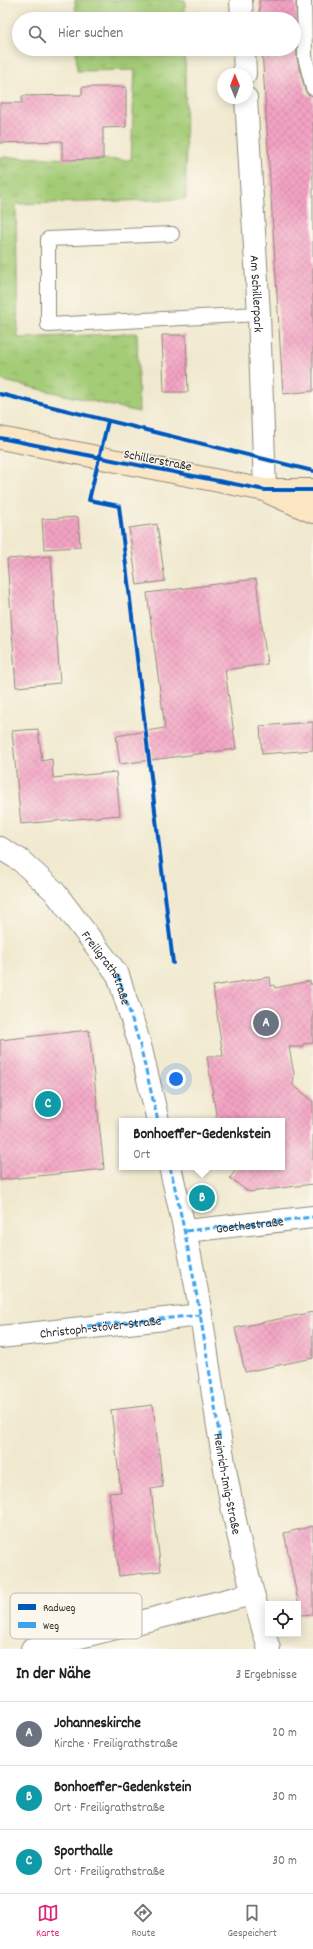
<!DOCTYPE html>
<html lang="de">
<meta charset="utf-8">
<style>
:root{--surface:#fff;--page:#f2f2f2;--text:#202124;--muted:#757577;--line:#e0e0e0;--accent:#db2777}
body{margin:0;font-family:Dekko,sans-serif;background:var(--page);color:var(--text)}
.controls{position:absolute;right:12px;bottom:12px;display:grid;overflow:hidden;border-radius:0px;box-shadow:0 2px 10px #0003}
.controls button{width:36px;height:36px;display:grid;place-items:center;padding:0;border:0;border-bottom:1px solid var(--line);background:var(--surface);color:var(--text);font:20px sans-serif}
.compass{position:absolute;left:217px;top:68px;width:36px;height:36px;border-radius:50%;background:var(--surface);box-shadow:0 2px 10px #0003;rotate:359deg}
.you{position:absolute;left:176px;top:1079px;width:14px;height:14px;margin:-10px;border:3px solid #fff;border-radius:50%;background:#1a73e8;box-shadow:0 0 0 6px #1a73e833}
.badge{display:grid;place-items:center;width:26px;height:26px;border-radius:50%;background:var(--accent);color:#fff;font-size:13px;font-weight:700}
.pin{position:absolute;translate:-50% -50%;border:2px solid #fff;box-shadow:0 1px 4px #0006}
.popup{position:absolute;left:119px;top:1118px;width:166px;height:52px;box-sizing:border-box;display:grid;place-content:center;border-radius:0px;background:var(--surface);filter:drop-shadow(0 1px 3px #0005);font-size:13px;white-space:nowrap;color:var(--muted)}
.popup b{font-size:15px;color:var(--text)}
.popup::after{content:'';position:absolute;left:50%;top:100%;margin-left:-8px;border:8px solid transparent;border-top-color:var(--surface)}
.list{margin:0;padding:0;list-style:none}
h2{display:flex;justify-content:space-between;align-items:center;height:52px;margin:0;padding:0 16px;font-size:17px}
h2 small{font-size:13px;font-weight:400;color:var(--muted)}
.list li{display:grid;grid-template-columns:26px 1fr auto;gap:12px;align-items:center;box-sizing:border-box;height:64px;padding:0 16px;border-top:1px solid var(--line)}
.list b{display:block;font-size:15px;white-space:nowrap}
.list p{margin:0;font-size:13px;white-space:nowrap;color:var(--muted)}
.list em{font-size:13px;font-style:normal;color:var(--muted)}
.icon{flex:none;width:22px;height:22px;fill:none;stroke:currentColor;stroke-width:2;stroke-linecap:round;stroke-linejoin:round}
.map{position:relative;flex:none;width:313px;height:1649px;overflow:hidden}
.search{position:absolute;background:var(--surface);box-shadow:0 2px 10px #0003;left:12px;right:12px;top:12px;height:44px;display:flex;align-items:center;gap:10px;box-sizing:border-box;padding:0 14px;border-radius:22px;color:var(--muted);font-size:15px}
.sheet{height:244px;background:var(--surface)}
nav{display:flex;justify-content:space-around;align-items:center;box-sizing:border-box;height:56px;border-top:1px solid var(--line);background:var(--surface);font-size:11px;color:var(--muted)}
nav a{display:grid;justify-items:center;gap:2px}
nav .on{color:var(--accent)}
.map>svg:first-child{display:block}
</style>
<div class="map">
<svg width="313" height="1649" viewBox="0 0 313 1649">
<defs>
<pattern id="grass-tufts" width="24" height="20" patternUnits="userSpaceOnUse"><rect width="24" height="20" fill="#a4cc77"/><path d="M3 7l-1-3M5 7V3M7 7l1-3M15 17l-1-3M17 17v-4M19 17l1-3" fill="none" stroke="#8daf67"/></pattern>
<pattern id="building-cross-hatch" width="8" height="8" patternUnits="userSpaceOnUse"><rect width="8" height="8" fill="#f3a3c3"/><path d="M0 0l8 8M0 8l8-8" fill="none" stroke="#d08ca8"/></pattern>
</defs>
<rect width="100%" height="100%" fill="#fbf7ec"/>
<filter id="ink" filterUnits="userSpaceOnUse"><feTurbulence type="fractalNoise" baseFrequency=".025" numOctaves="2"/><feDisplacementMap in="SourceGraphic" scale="8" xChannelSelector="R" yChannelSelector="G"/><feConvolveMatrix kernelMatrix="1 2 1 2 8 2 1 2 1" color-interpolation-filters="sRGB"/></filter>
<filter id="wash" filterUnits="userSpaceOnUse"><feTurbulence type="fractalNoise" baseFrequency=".012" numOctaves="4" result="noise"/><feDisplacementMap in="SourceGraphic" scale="16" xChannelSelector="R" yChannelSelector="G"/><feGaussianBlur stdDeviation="0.9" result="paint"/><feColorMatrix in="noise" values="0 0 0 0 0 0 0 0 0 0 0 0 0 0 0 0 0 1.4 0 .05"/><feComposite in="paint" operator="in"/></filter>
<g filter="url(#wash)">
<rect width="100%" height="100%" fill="#f1e9cf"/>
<path fill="url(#grass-tufts)" stroke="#687c51" d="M75,0H185V19H76Z
M76,49H185L186,199L16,204L18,338L137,333L139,412L0,380V157L131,160L135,70L77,71Z"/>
<g id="blocks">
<path fill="url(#building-cross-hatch)" d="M259,0H296L297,59L305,90L307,94L313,96V391L283,394L262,49H294V19H260Z
M82,87H126V127L103,128V159L62,160V141L0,143V103H22V96L82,95Z
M162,335H186L188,392H164Z
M78,517L80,547L44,549L42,519Z
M157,524L165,581L137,585L129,528Z
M51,556L60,683L16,687L7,559Z
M256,579L267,664L225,670L236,749L120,764L116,736L165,728L147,593Z
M313,722V750L262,754L260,726Z
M38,729L42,761L52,759L53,778L116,772L120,815L21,824L12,731Z
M270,977L271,986L274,985L275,988L310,981V984H313V1043L303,1044V1047H289L294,1074L293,1085L313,1101V1184L249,1192L230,1178L238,1167H282V1121H217L207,1056H223L213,986Z
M89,1030L104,1169L0,1180V1040Z
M313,1312V1358L245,1372L235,1328Z
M153,1405L163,1487L151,1489L161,1571L119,1576L109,1493L121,1492L111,1410Z
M313,1526V1614L301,1615L284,1533Z"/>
</g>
</g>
<g filter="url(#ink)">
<use href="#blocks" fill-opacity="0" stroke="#8e8a7d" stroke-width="1"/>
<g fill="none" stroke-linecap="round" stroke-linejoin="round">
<g stroke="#8e8a7d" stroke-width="16">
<path id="lane" d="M304,0L305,57L313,88
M172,234L48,239V325L259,314"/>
</g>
<g stroke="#8e8a7d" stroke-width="24">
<g id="street">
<path d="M241,0L242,19"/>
<path d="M244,49L245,74"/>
<path id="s1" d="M246,98L259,314L265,490"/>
<path id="s2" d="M0,848L20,860L54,891L118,975L140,1045L158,1121"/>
<path id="s3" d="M170,1167C182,1216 193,1265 201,1315C212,1383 220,1452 235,1520C244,1564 256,1606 269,1649"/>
<path id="s4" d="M186,1231L313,1217"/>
<path id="s5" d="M0,1337L201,1315"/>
<path d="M32,1649L252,1594"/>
</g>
</g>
<g stroke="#8e8a7d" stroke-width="24">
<path id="secondary" d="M0,438L265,490H313
M270,493L313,512"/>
</g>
<use href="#lane" stroke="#fff" stroke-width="14"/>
<use href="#street" stroke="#fff" stroke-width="22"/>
<use href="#secondary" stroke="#fbe6c4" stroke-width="22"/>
<path stroke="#3ea3eb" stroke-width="3" stroke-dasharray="6 3" stroke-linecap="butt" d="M118,975L140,1045L158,1121
M170,1167C192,1257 206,1348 220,1440
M186,1231L313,1217
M87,1326L201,1315"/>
<g stroke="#fbf7ec" stroke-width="6">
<path id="cycleway" d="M0,394L313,471
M108,421L89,500L119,506L173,963
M0,438L265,490H313"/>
</g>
<use href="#cycleway" stroke="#0057b8" stroke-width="4"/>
</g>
</g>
<g text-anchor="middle" stroke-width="3" stroke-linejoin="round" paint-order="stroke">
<g font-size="13" fill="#2b2b2b" stroke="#fbf7ec">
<text dy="5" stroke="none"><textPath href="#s1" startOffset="196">Am Schillerpark</textPath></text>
<text transform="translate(158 459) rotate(11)" y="5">Schillerstraße</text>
<text dy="5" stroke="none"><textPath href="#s2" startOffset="163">Freiligrathstraße</textPath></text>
<text dy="5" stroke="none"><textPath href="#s4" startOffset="64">Goethestraße</textPath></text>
<text dy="5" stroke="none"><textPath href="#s5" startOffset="101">Christoph-Stöver-Straße</textPath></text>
<text dy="5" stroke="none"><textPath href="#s3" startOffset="322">Heinrich-Imig-Straße</textPath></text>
</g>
</g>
<rect x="10" y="1593" width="132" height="46" rx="6" fill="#fbf7ec" stroke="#bdbab2" stroke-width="1"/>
<rect x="18" y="1604" width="18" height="6" fill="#0057b8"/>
<rect x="18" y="1622" width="18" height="6" fill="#3ea3eb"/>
<g font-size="11" fill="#2b2b2b">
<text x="43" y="1611">Radweg</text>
<text x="43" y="1629">Weg</text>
</g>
</svg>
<div class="controls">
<button><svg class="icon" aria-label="locate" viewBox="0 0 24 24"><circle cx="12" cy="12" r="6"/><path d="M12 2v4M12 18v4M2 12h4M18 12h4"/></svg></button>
</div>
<svg class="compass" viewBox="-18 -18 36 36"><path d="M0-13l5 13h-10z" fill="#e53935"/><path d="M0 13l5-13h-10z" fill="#757577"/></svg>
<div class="you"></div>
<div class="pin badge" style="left:266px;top:1023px;background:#6b7280">A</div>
<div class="pin badge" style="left:202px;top:1198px;background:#0f9aa8">B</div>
<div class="popup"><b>Bonhoeffer-Gedenkstein</b>Ort</div>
<div class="pin badge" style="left:48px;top:1104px;background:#0f9aa8">C</div>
<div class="search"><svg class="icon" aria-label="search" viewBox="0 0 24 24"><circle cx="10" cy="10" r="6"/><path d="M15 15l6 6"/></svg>Hier suchen</div>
</div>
<section class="sheet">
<h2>In der Nähe<small>3 Ergebnisse</small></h2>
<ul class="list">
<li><span class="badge" style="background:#6b7280">A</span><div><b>Johanneskirche</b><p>Kirche · Freiligrathstraße</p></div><em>20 m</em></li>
<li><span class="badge" style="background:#0f9aa8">B</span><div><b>Bonhoeffer-Gedenkstein</b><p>Ort · Freiligrathstraße</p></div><em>30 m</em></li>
<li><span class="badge" style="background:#0f9aa8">C</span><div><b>Sporthalle</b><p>Ort · Freiligrathstraße</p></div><em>30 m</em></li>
</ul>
</section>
<nav>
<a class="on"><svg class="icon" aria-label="map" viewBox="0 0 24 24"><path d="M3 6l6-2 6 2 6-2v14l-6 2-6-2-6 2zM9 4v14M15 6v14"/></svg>Karte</a>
<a><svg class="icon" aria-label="directions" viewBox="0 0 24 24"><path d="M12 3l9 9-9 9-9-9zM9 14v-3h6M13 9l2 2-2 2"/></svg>Route</a>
<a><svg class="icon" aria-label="saved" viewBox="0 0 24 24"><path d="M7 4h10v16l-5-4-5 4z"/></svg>Gespeichert</a>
</nav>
